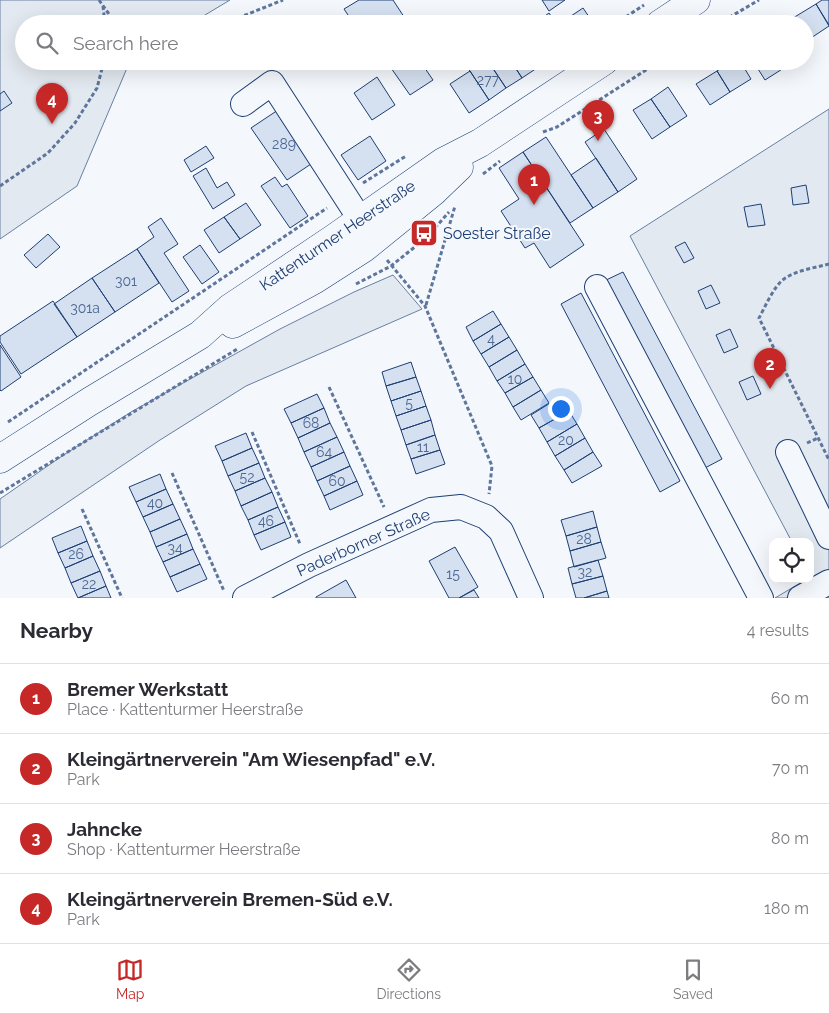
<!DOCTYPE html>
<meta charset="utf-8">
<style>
:root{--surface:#fff;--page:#f7f7f7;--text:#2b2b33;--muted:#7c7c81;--line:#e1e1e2;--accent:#c62828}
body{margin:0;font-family:Raleway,sans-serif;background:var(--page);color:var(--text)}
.controls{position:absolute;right:15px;bottom:15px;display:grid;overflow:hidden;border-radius:10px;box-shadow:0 5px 20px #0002}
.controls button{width:45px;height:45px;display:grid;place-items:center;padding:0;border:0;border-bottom:1px solid var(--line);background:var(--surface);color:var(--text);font:25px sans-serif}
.you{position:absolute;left:560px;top:408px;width:18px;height:18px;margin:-12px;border:4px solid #fff;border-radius:50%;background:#1a73e8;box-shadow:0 0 0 8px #1a73e833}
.badge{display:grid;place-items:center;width:32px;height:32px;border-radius:50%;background:var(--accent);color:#fff;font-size:16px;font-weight:700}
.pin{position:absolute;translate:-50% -41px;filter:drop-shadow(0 1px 2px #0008)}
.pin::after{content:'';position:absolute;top:26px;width:18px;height:15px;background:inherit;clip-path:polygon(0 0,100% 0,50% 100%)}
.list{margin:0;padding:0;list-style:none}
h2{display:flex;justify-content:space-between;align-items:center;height:65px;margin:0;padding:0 20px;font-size:21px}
h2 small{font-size:16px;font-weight:400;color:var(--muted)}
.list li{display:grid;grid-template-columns:32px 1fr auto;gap:15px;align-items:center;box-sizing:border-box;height:70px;padding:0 20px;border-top:1px solid var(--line)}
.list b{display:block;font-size:19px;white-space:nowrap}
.list p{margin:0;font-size:16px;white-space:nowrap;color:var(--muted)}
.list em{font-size:16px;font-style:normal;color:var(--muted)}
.icon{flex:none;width:28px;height:28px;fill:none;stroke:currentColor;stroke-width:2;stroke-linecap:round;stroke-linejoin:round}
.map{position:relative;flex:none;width:829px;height:598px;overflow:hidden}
.search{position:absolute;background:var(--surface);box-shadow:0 5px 20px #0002;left:15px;right:15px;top:15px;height:55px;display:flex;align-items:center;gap:12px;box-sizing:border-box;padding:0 18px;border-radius:28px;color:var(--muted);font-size:19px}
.sheet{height:345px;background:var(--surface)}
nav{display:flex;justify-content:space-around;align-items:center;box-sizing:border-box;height:70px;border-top:1px solid var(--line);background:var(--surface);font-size:14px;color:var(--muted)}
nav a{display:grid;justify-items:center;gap:2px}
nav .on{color:var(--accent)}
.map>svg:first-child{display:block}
</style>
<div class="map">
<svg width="829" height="598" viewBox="0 0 829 598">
<rect width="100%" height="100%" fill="#f4f7fb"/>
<path fill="#e3e9f0" stroke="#687fa3" d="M0,0H230L190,24H24V61H130L77,186L0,239Z
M829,109V598H775L807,579H810V542H792L630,236Z
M393,275L422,309L246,386L160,440L0,548V499L62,456L131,412L280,329L354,292Z"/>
<path fill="#d5e0f0" stroke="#1d3f73" d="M359,0H393L408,23L354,24L344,9Z
M542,0H565L549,11Z
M822,0H829V25L816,4Z
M816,4L829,26L808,40L805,36V24H797L793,18Z
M583,8L594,24H559Z
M549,13L556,24H536L535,23Z
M401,61H420L433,80L410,95L391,68Z
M466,61H488L506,88L489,100L464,62Z
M488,61H511L522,78L506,88Z
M511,61H536L540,66L522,78Z
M732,61H740L751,79L730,92L717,71Z
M753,61H783L787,66L765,80Z
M470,71L489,100L469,113L450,84Z
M717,71L730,92L710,105L696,84Z
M377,77L395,105L372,120L354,93Z
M668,87L687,116L670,127L651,99Z
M4,91L12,103L0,111V94Z
M651,99L670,127L652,139L633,110Z
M281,108L317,160L287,180L251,128Z
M604,129L637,179L618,192L585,142Z
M370,136L386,161L358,180L341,155Z
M546,137L593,208L570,223L523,152Z
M206,146L214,158L191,172L184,160Z
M523,152L584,245L550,268L534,243L525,248L501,211L519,199L499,168Z
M596,158L618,192L593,208L571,175Z
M206,168L217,188L227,182L235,195L213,209L193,176Z
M275,177L282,187L287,184L308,216L290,228L261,186Z
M806,185L809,203L793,205L791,188Z
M246,203L261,225L240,239L224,217Z
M761,204L765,225L748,227L744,207Z
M224,217L240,239L219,253L204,230Z
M161,218L178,244L164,253L189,291L172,302L137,249L154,237L148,227Z
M48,234L60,247L36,268L24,255Z
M685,242L694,258L684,263L675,247Z
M200,245L219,272L202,284L183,257Z
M137,249L159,283L115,312L92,278Z
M623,272L722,459L703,469L604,281Z
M92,278L115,312L77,337L54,304Z
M711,285L720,303L706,309L698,291Z
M581,293L680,481L660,492L561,304Z
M53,301L77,337L21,374L0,342V336Z
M493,311L501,324L473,341L466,327Z
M501,324L509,337L481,354L473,341Z
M730,329L738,347L724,353L716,335Z
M509,337L517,350L489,367L481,354Z
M0,345L21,377L1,391L0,390Z
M517,350L525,364L497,381L489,367Z
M411,362L416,377L386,386L382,372Z
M525,364L533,377L505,393L497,381Z
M753,376L761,394L747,400L739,382Z
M416,377L421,391L391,401L386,386Z
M533,377L541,390L513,407L505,393Z
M541,390L549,403L521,420L513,407Z
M421,391L426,406L396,416L391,401Z
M317,394L324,408L291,423L284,409Z
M560,397L569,411L539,428L531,415Z
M426,406L431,420L401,430L396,416Z
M324,408L330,423L298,438L291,423Z
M569,411L577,424L547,442L539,428Z
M431,420L435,435L406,445L401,430Z
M330,423L337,437L304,452L298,438Z
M577,424L585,438L555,456L547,442Z
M246,433L252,448L222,461L215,446Z
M435,435L440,450L411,459L406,445Z
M337,437L344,452L311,467L304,452Z
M585,438L593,452L564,470L555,456Z
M252,448L259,463L228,476L222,461Z
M440,450L445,464L416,474L411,459Z
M344,452L350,466L317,481L311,467Z
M593,452L602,466L572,483L564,470Z
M259,463L265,478L235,491L228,476Z
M350,466L357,481L324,496L317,481Z
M160,474L166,489L136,502L129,487Z
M265,478L272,492L241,506L235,491Z
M357,481L363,495L330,510L324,496Z
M166,489L173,504L143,517L136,502Z
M272,492L278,507L248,520L241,506Z
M173,504L180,519L150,532L143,517Z
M278,507L285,522L254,535L248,520Z
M593,511L597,527L566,536L561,520Z
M180,519L187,534L156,547L150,532Z
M285,522L291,537L261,550L254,535Z
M81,526L87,541L58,553L52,538Z
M597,527L601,542L570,551L566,536Z
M187,534L193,549L163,562L156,547Z
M87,541L93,556L65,568L58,553Z
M601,542L606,558L574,567L570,551Z
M455,547L478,587L459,598H449L429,561Z
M193,549L200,564L170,577L163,562Z
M93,556L100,571L71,583L65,568Z
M598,560L603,576L572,584L568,568Z
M200,564L207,579L177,592L170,577Z
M100,571L106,586L78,598L71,583Z
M603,576L607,591L584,598H576L572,584Z
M346,580L356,598H316V597Z
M106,586L111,598H78Z
M474,590L479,598H459Z
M607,591L609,598H584Z"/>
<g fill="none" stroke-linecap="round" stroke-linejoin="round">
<g stroke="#1d3f73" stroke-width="26">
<path id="minor" d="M243,104L272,83L360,219
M597,287L761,598
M788,452L829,537
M245,598L309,565L431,510L461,507L486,517L501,531L531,598
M800,598L829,582"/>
</g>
<g stroke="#1d3f73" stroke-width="29">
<path id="major" d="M660,24L696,0
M233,324L314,280L364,248L433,192L459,167
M0,459L89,402L200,335L230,308L333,239L443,162L480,143L604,61"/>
</g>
<path stroke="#5e769c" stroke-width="3" stroke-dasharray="4 2.5" stroke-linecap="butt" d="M99,0L116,24
M103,6L105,24
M213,24L233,20L283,0
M615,24L644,5
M718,24L759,0
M543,132L557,127L660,61
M483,174L500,161
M363,183L406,156
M0,186L48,153L75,123L97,88L104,61
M387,260L425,306L492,466L489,494
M829,264C814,268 797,270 784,279C774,286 765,307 759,318L829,460
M356,284L391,266L426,238L449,212
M426,305L455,206
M329,387L384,507
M8,422L327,208
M252,432L300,544
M807,443L818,438
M172,473L224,591
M0,493L239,348
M82,509L122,598"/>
<use href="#minor" stroke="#f4f7fb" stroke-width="24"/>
<use href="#major" stroke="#f4f7fb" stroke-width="28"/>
</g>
<defs>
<g id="bus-square" transform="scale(1.4375)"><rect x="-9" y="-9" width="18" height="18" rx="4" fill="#c62828" stroke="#f4f7fb"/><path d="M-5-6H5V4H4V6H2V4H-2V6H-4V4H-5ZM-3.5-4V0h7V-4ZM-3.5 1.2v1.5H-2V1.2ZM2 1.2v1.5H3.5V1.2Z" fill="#fff"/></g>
</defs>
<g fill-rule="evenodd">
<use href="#bus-square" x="424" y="233"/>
</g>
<g text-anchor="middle" stroke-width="4" stroke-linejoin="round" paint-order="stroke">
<g font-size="14" fill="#4b6792">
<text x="488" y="85">277</text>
<text x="284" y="149">289</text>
<text x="126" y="286">301</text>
<text x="85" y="313">301a</text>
<text x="491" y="344">4</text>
<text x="515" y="384">10</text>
<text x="409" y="408">5</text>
<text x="311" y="428">68</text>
<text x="566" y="445">20</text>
<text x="423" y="452">11</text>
<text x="324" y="457">64</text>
<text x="247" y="482">52</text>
<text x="337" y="486">60</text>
<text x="155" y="508">40</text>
<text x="266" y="526">46</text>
<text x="584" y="544">28</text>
<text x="175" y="553">34</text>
<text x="76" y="559">26</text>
<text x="585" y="577">32</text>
<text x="453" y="579">15</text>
<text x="89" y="589">22</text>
</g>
<g font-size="16" fill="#1d3f73" stroke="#f4f7fb" text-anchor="start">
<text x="443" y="239">Soester Straße</text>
</g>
<g font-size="16" fill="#1d3f73" stroke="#f4f7fb">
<text transform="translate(337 235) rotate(-34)" y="6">Kattenturmer Heerstraße</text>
<text transform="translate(363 542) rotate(-24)" y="6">Paderborner Straße</text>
</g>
</g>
</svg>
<div class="controls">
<button><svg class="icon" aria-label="locate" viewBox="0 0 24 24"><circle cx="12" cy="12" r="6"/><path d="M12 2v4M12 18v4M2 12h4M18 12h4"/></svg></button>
</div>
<div class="you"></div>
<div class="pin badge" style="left:534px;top:205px">1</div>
<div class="pin badge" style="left:770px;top:389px">2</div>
<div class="pin badge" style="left:598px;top:141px">3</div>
<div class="pin badge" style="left:52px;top:124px">4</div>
<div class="search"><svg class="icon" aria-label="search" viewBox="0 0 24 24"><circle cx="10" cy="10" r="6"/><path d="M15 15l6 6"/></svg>Search here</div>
</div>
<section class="sheet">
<h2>Nearby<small>4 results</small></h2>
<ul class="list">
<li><span class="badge">1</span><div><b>Bremer Werkstatt</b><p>Place · Kattenturmer Heerstraße</p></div><em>60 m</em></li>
<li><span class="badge">2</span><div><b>Kleingärtnerverein &quot;Am Wiesenpfad&quot; e.V.</b><p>Park</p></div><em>70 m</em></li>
<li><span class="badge">3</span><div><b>Jahncke</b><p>Shop · Kattenturmer Heerstraße</p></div><em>80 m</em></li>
<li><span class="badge">4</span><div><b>Kleingärtnerverein Bremen-Süd e.V.</b><p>Park</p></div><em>180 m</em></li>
</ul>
</section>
<nav>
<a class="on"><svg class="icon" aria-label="map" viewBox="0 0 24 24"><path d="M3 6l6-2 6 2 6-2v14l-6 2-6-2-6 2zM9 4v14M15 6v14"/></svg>Map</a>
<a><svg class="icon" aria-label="directions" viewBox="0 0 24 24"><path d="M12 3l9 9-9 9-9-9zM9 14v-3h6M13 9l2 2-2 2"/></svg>Directions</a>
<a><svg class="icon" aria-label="saved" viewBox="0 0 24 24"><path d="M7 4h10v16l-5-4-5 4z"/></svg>Saved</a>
</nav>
